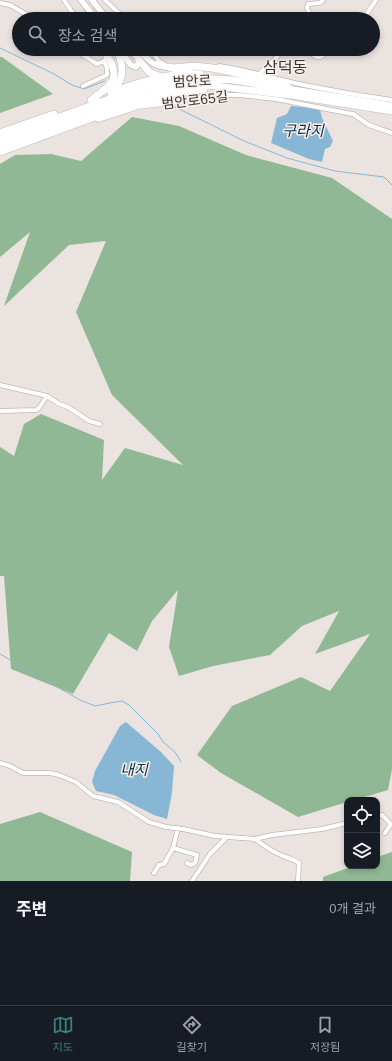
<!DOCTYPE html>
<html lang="ko">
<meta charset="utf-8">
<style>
:root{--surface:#171b24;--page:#242831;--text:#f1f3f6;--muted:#9ea1a6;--line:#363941;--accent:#388181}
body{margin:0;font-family:Arial,"Noto Sans KR",sans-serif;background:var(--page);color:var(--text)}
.controls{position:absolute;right:12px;bottom:12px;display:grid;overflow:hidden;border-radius:8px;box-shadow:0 2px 6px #0003}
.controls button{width:36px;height:36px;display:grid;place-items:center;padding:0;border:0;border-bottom:1px solid var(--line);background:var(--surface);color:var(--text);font:20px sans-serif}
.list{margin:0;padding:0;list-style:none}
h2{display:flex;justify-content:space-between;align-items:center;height:52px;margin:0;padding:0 16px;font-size:17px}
h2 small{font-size:13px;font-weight:400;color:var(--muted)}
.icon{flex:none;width:22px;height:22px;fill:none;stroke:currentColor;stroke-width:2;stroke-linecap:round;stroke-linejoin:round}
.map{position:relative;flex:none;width:392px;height:881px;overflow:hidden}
.search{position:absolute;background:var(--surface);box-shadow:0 2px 6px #0003;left:12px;right:12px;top:12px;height:44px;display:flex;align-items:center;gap:10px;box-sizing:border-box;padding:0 14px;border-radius:22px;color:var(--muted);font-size:15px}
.sheet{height:124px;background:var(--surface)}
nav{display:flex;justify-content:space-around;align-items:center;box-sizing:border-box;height:56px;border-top:1px solid var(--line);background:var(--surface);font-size:11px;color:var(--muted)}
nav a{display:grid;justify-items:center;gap:2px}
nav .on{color:var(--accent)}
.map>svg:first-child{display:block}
</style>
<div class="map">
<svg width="392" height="881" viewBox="0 0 392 881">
<rect width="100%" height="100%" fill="#ebe3df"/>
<path fill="#90b894" d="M0,57H2L53,94L0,113Z
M132,117L179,126L246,155L332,178L392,219V769L388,790L355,800H347V802L298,817L221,773L197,755L232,706L301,677L330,691L370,634L315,654L339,611L302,626L270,655L213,666L179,676L169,647L178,590L152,621L137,651L109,633L73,694L11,669L4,576H0V447L14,456L24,424L41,414L104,440L102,480L125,448L183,465L112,395L76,312L106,241L69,245L4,306L30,232L0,257V164L15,155L51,154L81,161Z
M40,812L132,852L130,881H0V824Z
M392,852V881H323V877L353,866H377V857Z"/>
<path fill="#88b7d6" d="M291,106L320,109L322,118L333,141L330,147L325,149L322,162L309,159L271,143L277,118L287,114Z
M126,722L161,752L174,766L172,793L167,819L154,815L114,795L96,791L92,782L95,771L120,726Z"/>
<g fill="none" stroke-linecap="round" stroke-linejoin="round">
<path stroke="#88b7d6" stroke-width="1" d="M0,48L54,74L72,85L84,89L105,81
M171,105L244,141L287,158L335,171L384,177L392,185
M0,654L80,700L95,706L115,702L122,701L129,705L158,734L163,742L175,752L181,762"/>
<g stroke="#c1b9b5" stroke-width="5.5">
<path id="street" d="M64,0L77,19
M105,0L125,19
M0,3L10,5L34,19
M172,19L191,16L197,19
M312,19L307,8L308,4L320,3L323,0
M363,19L376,0
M74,49L97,64L104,61
M101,49L107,56
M150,49L159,61L167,66
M307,49C317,61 321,59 330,49
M219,66C248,70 275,79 304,85C333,91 362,96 392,100
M259,74L277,57L279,53L265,49
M83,86L107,75V68L104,61L110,52
M176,101L217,95H239L276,99L347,113L353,114L369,125L392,133
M98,120L135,108
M0,385L47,396L59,404L68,407L89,421L100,424
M0,411L36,410L39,408L47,396
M0,763L10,766L23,773H50L59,775L76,782L93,796L118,802L149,822L166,827L183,829L215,836L255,839L272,835L322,829L347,823
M377,816L382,815L391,824L385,833
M255,839C263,845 271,851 281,855C287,858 293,859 299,863L298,881
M173,848L197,855L195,863L191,865L187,863
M154,873L159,865L164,864L173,848L178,828
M192,881L210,854L226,838"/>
</g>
<g stroke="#c1b9b5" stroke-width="7">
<path id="secondary" d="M81,0L96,19
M92,0L107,19
M119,49L131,65L136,67L138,64L139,60L130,49
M137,49C147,58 154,68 169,67"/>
</g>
<g stroke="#c1b9b5" stroke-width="8">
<path id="highway" d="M139,60L149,72L161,77
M169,67L173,68L195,66L212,68L275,81L287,85
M118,90C140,82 177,71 200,74
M111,93C125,79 124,67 117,49
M91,100C109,87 123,79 107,56
M133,106L176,101
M0,133L54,114
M0,139L125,93L150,85L186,79L198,78L233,80L392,106
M0,146L127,99L151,92L187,86L208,85L223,87L290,95L392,111
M0,152L141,100L174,93L204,89"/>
</g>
<use href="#street" stroke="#fff" stroke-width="4"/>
<use href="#secondary" stroke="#fff" stroke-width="5.5"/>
<use href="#highway" stroke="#fff" stroke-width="7"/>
</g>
<g text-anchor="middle" stroke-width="3" stroke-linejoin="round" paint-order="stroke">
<g font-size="14" fill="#3a3635" stroke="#f8f0ec">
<text transform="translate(192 81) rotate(-3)" y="5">범안로</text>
<text transform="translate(195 100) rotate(-7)" y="5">범안로65길</text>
</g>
<g font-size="15" font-style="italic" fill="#072f45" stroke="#f8f0ec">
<text x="303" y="136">구라지</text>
<text x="134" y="775">내지</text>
</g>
<g font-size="16" fill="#3a3635" stroke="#f8f0ec">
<text x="285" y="73">삼덕동</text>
</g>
</g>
</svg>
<div class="controls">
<button><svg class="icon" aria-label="locate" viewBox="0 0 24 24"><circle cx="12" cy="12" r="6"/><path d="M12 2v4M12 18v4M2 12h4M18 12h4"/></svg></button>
<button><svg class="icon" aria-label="layers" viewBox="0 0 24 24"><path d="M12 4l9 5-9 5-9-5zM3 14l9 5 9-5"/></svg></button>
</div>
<div class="search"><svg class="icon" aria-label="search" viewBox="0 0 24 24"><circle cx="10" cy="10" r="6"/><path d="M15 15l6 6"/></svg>장소 검색</div>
</div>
<section class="sheet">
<h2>주변<small>0개 결과</small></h2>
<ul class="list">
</ul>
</section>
<nav>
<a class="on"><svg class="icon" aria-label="map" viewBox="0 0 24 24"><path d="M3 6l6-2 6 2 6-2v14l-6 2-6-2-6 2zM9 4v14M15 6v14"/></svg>지도</a>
<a><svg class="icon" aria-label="directions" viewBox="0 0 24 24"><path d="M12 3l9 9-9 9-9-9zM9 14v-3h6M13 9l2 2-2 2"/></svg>길찾기</a>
<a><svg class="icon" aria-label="saved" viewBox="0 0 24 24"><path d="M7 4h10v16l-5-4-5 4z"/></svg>저장됨</a>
</nav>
